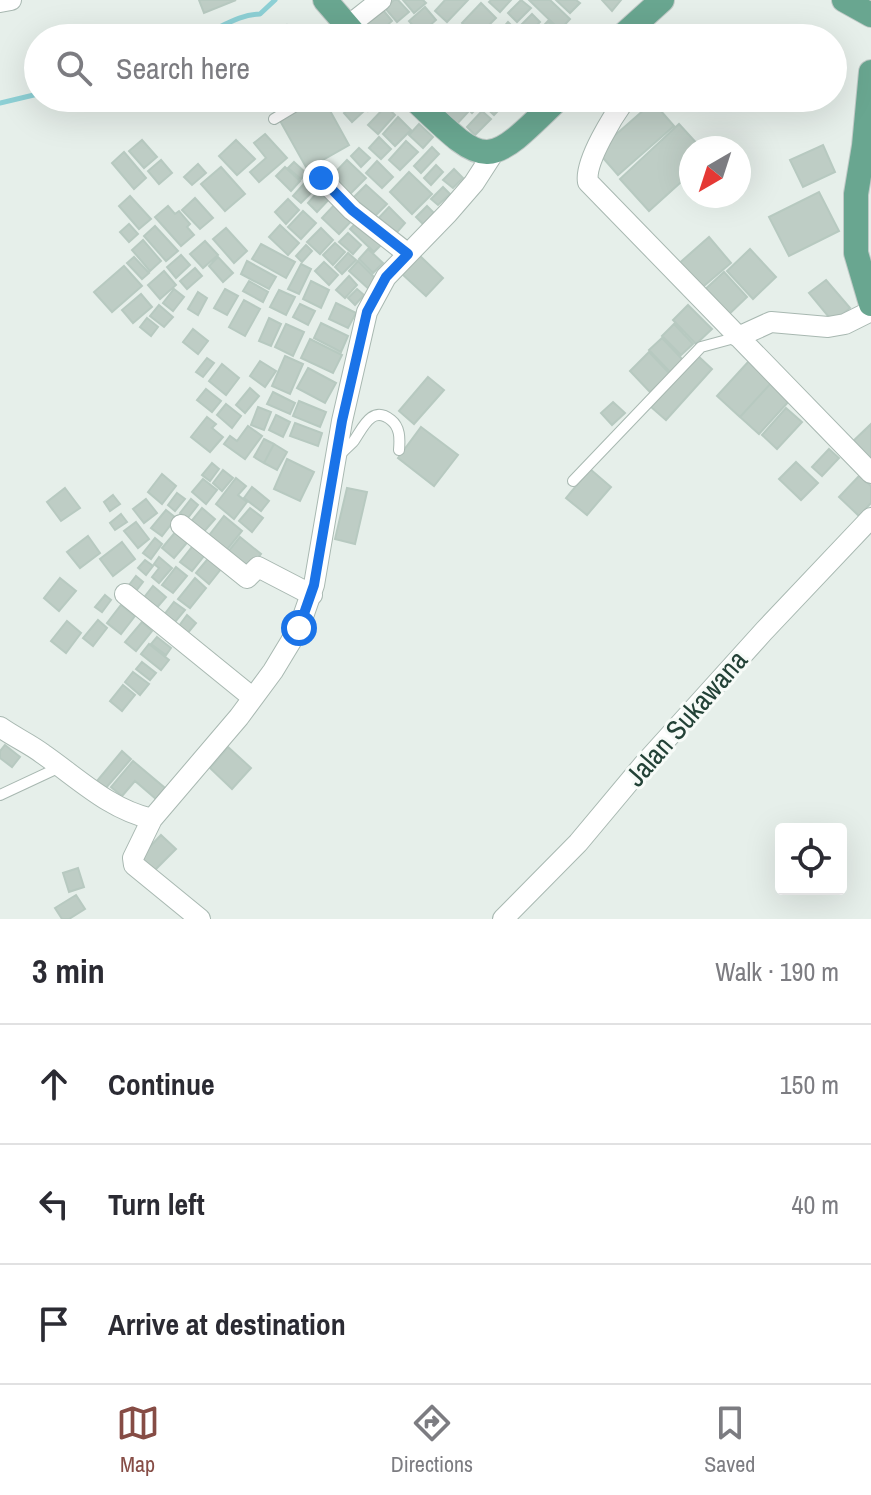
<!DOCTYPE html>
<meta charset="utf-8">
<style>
:root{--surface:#fff;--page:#f7f7f7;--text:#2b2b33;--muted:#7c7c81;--line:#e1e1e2;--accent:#864c45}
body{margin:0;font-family:"Archivo Narrow",sans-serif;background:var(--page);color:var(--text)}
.controls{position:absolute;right:24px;bottom:24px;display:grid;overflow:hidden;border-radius:8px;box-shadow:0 8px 32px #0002}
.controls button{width:72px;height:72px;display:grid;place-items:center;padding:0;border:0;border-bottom:2px solid var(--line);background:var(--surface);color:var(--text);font:40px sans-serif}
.compass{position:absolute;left:679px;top:136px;width:72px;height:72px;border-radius:50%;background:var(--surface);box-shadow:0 8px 32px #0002;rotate:219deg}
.stop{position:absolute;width:24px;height:24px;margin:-18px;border:6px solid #1a73e8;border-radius:50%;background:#fff}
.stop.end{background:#1a73e8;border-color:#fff;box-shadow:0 2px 8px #0008}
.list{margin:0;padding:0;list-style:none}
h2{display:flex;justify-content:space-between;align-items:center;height:104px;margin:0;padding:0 32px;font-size:34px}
h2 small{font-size:26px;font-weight:400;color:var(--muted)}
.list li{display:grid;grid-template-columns:52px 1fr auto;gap:24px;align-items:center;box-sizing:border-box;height:120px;padding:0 32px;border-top:2px solid var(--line)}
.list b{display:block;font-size:30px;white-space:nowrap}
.list em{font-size:26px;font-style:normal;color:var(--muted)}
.icon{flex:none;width:44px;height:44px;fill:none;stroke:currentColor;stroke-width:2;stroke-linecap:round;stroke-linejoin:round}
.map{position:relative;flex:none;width:871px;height:919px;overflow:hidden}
.search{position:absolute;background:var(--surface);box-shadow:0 8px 32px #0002;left:24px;right:24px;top:24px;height:88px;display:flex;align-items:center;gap:20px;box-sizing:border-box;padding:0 28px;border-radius:44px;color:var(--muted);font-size:30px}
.sheet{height:464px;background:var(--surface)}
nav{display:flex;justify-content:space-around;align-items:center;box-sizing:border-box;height:112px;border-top:2px solid var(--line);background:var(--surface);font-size:22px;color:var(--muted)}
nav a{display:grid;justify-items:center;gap:4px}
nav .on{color:var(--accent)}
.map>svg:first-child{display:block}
</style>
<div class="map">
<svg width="871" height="919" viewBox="0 0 871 919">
<rect width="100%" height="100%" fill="#e6efea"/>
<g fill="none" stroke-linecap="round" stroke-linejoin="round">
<path stroke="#8dd0d5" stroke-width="5" d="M193,38C215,32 237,14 260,14L275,0
M0,103L38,94"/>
</g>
<path fill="#becdc5" stroke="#b7c9c0" stroke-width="2" d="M199,0H236L204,13Z
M394,0H398L409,12L397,22L385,8Z
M403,0H423L426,3L414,13Z
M445,0H468L447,22L435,11Z
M491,0H511L500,12L489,2Z
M521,0L531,8L517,22L508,13Z
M529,0H550L570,19L560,30Z
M556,0H576L580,3L570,13Z
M602,0H621L612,11Z
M481,3L496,18L477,37L462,23Z
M379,5L392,21L374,37L360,21Z
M425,7L436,20L420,34L409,21Z
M532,14L540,22L529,33L521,25Z
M548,21L561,33L557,38H532Z
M508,22L518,32L513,38H494Z
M287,25L300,38H275Z
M317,98H323L349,145L307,169L279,119Z
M329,98H352L353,99L339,110Z
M357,98H384L368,111Z
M450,98H454L468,112L455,126L438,110Z
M457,98H486L472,113Z
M490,98H510L494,115L483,105Z
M653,102L674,126L618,175L597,151Z
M355,103L363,112L352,122L344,113Z
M386,106L395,115L378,134L368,125Z
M482,111L491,119L475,135L467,127Z
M398,117L411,130L395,146L383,134Z
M419,124L433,137L423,148L409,135Z
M679,124L701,148H691V173L649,211L620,179Z
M265,134L287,158L259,182L250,172L266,158L254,143Z
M379,137L391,149L381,159L369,148Z
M142,140L157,157L144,168L129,151Z
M236,140L255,159L237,175L219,156Z
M406,141L418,152L400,170L389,160Z
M823,145L835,172L803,187L790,160Z
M432,147L439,154L421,173L414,166Z
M359,148L370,158L361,167L351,156Z
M124,152L146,178L134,189L112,163Z
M161,160L172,173L159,184L148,171Z
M347,160L366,178L346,198L327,181Z
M377,161L393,177L382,188L366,173Z
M294,162L306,173L301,179L288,168Z
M198,164L206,173L192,185L184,177Z
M436,165L443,172L431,185L424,178Z
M221,167L245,194L225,211L201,184Z
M285,167L300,181L291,191L276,176Z
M454,169L463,178L453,188L443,180Z
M409,172L432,194L412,214L390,192Z
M310,177L319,185L301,203L293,196Z
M366,185L387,204L369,222L349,202Z
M322,187L332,196L317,212L308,203Z
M443,187L450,194L438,205L431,199Z
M819,192L839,231L789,256L769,217Z
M130,196L151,219L139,229L119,206Z
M195,198L213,218L200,229L182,210Z
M288,199L299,210L286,224L275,212Z
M339,200L356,216L339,234L322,218Z
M168,206L175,214L179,211L190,224L187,227L194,235L181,246L155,217Z
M427,206L435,214L424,225L416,217Z
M389,207L405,223L392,238L375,222Z
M303,211L316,223L301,239L288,227Z
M360,219L384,242L374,252L350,229Z
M129,224L138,234L129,242L120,232Z
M280,225L299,243L288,255L269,237Z
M155,226L178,251L166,261L144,236Z
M226,228L247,251L234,263L213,239Z
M321,228L333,240L320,254L307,242Z
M348,233L361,245L353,254L339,242Z
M709,237L731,263L698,291L676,266Z
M143,240L161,261L150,271L132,250Z
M205,241L218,255L203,268L190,254Z
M335,243L345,252L333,265L323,255Z
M261,244L295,262L286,278L252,259Z
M306,245L312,251L302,262L296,256Z
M368,249L383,263L373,273L359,259Z
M750,249L776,277L753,299L727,271Z
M348,253L356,260L342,274L335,267Z
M181,255L190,265L176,278L167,267Z
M419,255L443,278L426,296L402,274Z
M134,257L149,273L142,279L127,263Z
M218,257L233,273L223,282L209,266Z
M247,261L276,277L269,289L241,274Z
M358,261L378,281L370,290L349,271Z
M324,262L338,275L329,285L315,271Z
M301,264L311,269L299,294L288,289Z
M124,266L142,286L112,312L94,292Z
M195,268L202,276L187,289L180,281Z
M164,271L176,285L160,299L148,285Z
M724,272L747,297L724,319L700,294Z
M349,276L357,285L345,298L336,290Z
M826,280L850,308L833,322L809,293Z
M249,281L268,292L263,302L243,291Z
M311,281L329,290L321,308L303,299Z
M174,289L184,297L173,311L163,303Z
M225,289L238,296L227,315L214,308Z
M357,289L364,295L355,305L348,298Z
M279,290L295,297L286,315L270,307Z
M198,292L207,298L198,315L188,309Z
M141,294L152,307L133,323L122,310Z
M244,300L260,309L245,336L229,327Z
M336,303L356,313L348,328L329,319Z
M300,304L315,311L308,325L293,317Z
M159,305L173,317L164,327L150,316Z
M688,305L712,329L696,344L673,320Z
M147,318L158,327L151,336L140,327Z
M269,318L281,324L271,346L259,341Z
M321,323L348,336L341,352L314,338Z
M286,324L304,332L293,356L275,347Z
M674,324L693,344L681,355L662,336Z
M193,329L208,341L198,354L183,342Z
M662,338L683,360L671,373L649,350Z
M310,339L342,355L333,373L301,358Z
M649,352L670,374L650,392L630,371Z
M697,355L712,369L666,420L651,407Z
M285,356L303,364L290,394L272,386Z
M207,358L214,363L203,377L196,372Z
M260,361L276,371L265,387L250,376Z
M749,361L772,382L740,417L717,396Z
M222,364L239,378L226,395L209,381Z
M308,368L336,383L325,403L297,388Z
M428,377L444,390L414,424L399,411Z
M772,382L790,400L759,434L740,417Z
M250,388L259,396L245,413L236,405Z
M206,389L221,401L212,412L197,400Z
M273,392L295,403L290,414L267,404Z
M299,401L326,412L320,427L293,416Z
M613,402L625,413L612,425L601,413Z
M226,404L241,416L232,428L217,415Z
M258,407L271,412L264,430L251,425Z
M786,408L802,422L777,449L762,435Z
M276,415L290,422L283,437L269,430Z
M207,417L216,424L212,428L223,437L210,452L191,437Z
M295,423L322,433L318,446L290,436Z
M871,424V468L849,445Z
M248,426L262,436L245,459L224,444L230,436L237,441Z
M421,427L458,455L434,486L398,458Z
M264,439L274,444L264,463L254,457Z
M274,444L287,452L277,470L264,463Z
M829,449L839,458L822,476L812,467Z
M287,459L314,472L300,501L274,489Z
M796,462L818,483L801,500L779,479Z
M212,463L219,469L210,481L202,475Z
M590,469L611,487L587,515L566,498Z
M223,470L233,478L222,491L213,483Z
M162,474L176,486L162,504L148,492Z
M860,475L871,486V503L859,516L839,497Z
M236,478L246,486L238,495L247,502L234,519L216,504Z
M203,479L217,490L206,504L192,492Z
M252,487L269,501L261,511L244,498Z
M65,488L80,508L61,521L47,502Z
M347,488L367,492L355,544L335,539Z
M177,493L185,499L175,511L168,505Z
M113,495L120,504L110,511L104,502Z
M146,499L157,513L144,523L133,509Z
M191,499L198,505L187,519L180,513Z
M202,508L215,519L202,534L189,524Z
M250,508L263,518L252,532L239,521Z
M166,510L176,518L162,536L151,528Z
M121,514L127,522L115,530L110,523Z
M224,516L242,531L225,552L207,538Z
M136,522L149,539L138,548L124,531Z
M178,529L190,539L174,558L162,548Z
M88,536L100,553L80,568L67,552Z
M240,537L261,554L248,570L227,553Z
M155,538L162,544L151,559L143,553Z
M122,542L135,559L113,576L100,559Z
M196,542L208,551L192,571L180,562Z
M212,554L225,564L209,584L196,573Z
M159,557L172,568L159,583L152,577L159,568L154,564Z
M145,560L153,566L146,575L138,568Z
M176,567L187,576L173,593L162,585Z
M136,576L143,582L136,591L129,585Z
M60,578L76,591L59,611L44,598Z
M195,578L206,588L190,608L178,599Z
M153,586L166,597L155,610L142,600Z
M105,595L111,600L102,612L95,607Z
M174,602L185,610L170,628L160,620Z
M121,605L135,616L121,634L107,623Z
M187,615L196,623L181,641L173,634Z
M98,620L107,628L93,646L83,638Z
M67,621L81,633L66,653L51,641Z
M142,622L152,631L136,651L125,642Z
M157,637L171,648L166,655L151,644Z
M149,644L169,660L161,670L141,654Z
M142,662L156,673L150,680L136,669Z
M133,672L149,684L140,695L125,682Z
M123,685L135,695L122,711L110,701Z
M5,745L20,757L12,767L0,758V751Z
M228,747L251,768L232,789L210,768Z
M122,751L131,759L105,789L97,781Z
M133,761L165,788L156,799L135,781L122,796L111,787Z
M161,835L176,849L153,872L139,858Z
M78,868L84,887L69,892L63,873Z
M76,895L85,909L69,919H62L55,908Z"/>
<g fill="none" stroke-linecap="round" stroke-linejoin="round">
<g stroke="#a8b8b1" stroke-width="12">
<path id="service" d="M274,119L309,98
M339,456C343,451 348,447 353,442C362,430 371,404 391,420C400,427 400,438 399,450
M573,481L701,347L738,337
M0,795L60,767"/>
</g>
<g stroke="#a8b8b1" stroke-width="22">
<path id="minor" d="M0,2L11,0
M348,26L381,0
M626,98C614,115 584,162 588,182L871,473
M321,178L352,210L408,254
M738,337L771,322L828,327L845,324L871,311
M181,525L247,578L258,567L312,595
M125,594L253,698
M0,727C14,737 30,744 43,754C79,779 109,809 152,819
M200,919L134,865L133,858L152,819L239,717L273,671L299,628L314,585L342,421L367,312L386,277L448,213L474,183L494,152
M503,919L578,843L644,764L764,631L871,518"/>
</g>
<g stroke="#c1cac7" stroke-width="26">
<path id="primary" d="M325,0L358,38
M844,0L871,15
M620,38L662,0
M871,72L864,146L856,194V253L871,304
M413,98C487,169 485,171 559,98"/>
</g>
<use href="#service" stroke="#fff" stroke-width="10"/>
<use href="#minor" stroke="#fff" stroke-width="20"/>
<use href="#primary" stroke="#69a690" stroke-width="24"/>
</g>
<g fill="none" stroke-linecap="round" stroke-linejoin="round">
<path stroke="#1a73e8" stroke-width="10" d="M299,628L314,585L342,421L367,312L386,277L408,254L352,210L321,178"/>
</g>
<g text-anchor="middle" stroke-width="6" stroke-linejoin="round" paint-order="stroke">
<g font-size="28" fill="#234237" stroke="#f7fbf8">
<text transform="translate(686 718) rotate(-49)" y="10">Jalan Sukawana</text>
</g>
</g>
</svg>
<div class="controls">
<button><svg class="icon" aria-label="locate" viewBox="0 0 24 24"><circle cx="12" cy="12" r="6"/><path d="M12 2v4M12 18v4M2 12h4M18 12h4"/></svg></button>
</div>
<svg class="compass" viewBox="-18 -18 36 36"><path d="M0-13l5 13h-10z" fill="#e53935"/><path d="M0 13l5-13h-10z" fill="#7c7c81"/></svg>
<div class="stop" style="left:299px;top:628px"></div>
<div class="stop end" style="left:321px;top:178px"></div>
<div class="search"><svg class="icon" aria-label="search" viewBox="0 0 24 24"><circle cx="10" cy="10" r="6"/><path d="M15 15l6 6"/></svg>Search here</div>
</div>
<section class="sheet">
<h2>3 min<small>Walk · 190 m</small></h2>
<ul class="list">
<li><svg class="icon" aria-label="ahead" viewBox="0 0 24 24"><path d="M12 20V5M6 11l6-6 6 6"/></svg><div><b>Continue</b></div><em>150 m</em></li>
<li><svg class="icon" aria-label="left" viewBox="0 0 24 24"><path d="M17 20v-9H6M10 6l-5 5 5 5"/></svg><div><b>Turn left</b></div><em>40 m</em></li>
<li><svg class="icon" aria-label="arrive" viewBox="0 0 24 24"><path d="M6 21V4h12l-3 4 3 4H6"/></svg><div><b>Arrive at destination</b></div></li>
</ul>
</section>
<nav>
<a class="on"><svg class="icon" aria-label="map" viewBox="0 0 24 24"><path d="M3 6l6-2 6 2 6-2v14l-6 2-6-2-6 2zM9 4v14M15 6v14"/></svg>Map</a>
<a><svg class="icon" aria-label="directions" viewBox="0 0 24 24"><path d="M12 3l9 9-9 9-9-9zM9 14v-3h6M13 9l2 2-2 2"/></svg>Directions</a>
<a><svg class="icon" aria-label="saved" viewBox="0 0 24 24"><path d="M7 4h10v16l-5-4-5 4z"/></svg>Saved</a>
</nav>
